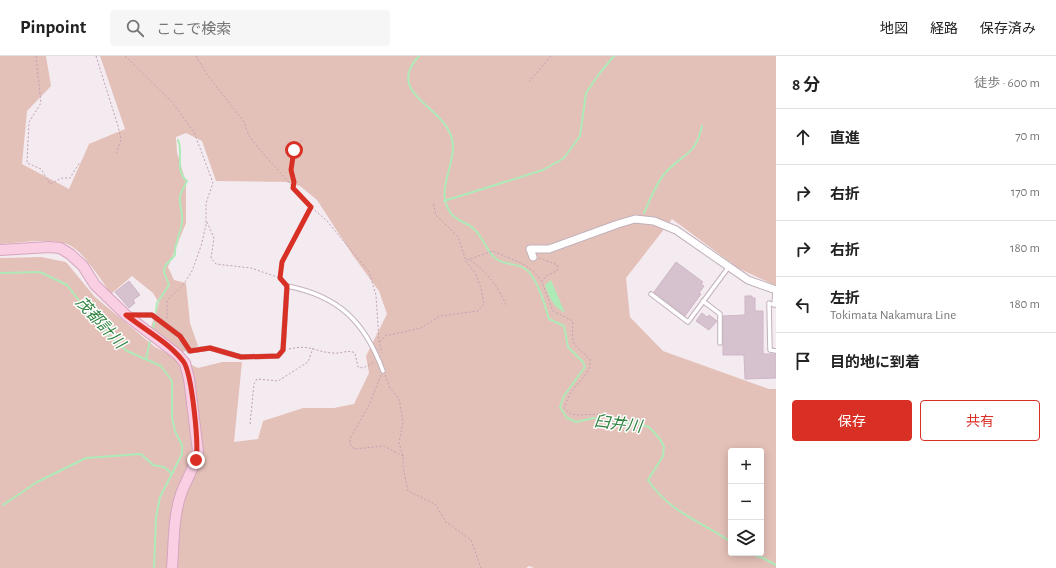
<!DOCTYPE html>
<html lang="ja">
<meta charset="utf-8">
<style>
:root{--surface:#fff;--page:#f6f6f6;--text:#222;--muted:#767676;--line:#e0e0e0;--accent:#d93025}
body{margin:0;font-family:"Alegreya Sans","Noto Sans JP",sans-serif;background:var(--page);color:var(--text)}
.controls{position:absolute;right:12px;bottom:12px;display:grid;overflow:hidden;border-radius:4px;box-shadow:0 2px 10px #0003}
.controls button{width:36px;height:36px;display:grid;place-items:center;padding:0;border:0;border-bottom:1px solid var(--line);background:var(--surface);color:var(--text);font:20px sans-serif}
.stop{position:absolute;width:12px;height:12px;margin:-9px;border:3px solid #d93025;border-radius:50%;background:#fff}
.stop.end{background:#d93025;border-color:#fff;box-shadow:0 1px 4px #0008}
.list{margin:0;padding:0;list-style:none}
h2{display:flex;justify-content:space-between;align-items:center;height:52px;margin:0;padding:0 16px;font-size:17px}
h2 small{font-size:13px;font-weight:400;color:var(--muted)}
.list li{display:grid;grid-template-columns:26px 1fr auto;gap:12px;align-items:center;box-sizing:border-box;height:56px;padding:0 16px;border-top:1px solid var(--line)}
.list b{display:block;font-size:15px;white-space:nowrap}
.list p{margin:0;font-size:13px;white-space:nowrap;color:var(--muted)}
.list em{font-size:13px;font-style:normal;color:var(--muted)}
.actions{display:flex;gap:8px;padding:12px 16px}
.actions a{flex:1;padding:9px 0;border:1px solid var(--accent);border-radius:4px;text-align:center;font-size:14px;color:var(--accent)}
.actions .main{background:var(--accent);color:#fff}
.icon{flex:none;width:22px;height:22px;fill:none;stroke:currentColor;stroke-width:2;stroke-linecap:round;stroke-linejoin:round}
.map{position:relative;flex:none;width:776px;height:512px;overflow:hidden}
header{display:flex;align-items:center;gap:24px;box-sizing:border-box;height:56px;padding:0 20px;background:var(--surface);border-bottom:1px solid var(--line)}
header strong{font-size:19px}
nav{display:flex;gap:22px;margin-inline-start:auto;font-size:14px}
.search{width:280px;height:36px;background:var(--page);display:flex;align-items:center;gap:10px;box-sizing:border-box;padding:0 14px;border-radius:4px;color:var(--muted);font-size:15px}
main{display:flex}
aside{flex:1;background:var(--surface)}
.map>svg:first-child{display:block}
</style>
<header>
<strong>Pinpoint</strong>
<div class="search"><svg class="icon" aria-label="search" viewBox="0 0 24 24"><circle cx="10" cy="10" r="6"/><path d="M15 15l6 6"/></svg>ここで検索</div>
<nav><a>地図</a><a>経路</a><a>保存済み</a></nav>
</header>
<main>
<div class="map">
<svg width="776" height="512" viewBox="0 0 776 512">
<rect width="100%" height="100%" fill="#f4ebf0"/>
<path fill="#e4c1b8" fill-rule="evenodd" d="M0,0H46L51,30L27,55L22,108L69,133L89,88L125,73L100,0H776V230L738,212L672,163L626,222L630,261L663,295L769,333H776V512H534L529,510L526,512H0V202L41,201L66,206L95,241L155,291L198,312L222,306H242L234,386L258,383L263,365L303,352H334L354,348L369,317L366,300L387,258L379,235L354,201L317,144L300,130L286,126L216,125L202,85L186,77L176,81L177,96L186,127V167L168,211L174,224L186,227L190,267L198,290L183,296L151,271L159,247L153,237L132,220L111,238C102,225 84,197 71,190C55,181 19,187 0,188ZM731,395H761V497H731Z"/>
<path fill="#aeeab8" d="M551,224L565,257C552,250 550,242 545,229Z"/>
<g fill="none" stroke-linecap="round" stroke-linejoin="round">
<path stroke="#aeeab8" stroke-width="2" d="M419,0C386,35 437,48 450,77C462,103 433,131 450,156C455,165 467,166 474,173C483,181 486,194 495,202C503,209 515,207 524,212C537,220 545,249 549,263L564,270L568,291L583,306L585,311L564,340L560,351L567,362L576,366L594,362L613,367H636L649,371L660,383L664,391L663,400L648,424C670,457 701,465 731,486
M444,145L543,114L564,102L580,80L586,37L599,18L614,0
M644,157C650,144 656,127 666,116C684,97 696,99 702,70
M0,217L40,216L67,229L93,263L109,280L127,295L161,310L172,325V362L175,375L182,389V398L160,441L156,461L154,512
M156,256L157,247L169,229L164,216L165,210L175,199C174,187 181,178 182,165C183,157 179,148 180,140C181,135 185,130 187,125C174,114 184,97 178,84
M153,274L154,267
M146,303L150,285
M3,449L37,426L86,402L141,398L153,409L164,411L171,417
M749,497L763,502L776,509"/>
</g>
<path fill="#d5c2ce" stroke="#cfb5c6" d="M676,206L703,226L701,228L704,230L699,237L701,238L685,260L654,236Z
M129,225L140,239L133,244L135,247L129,252L115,236Z
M745,240H752V242H755V255H763V298H776V322L745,323L744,299H723V260L745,259Z
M702,257L707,261L709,259L717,265L709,274L696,265Z"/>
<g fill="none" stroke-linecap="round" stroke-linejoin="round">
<g stroke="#c2b1bc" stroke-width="5.5">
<path id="lane" d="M775,234L774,249H776
M651,238L688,266L728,212
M703,245L720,258V287
M774,249L769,247L770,294L776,295
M130,259H152L180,280L189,295L210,292L241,301L278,300L283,294L287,230C339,240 365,266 383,315"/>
</g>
<g stroke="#c2b1bc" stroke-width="9">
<path id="street" d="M533,201L530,193H549L618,168L635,163L654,165L676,174L748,224L776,234"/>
</g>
<g stroke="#d5a4bd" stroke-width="12">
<path id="secondary" d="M0,194L49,191L60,192L70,198L83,210L95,229L126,259L177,298L185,307L189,323L198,395C195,411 186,424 181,438C173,461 174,488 172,512"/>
</g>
<path stroke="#bfa1b3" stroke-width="1" stroke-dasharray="2 2" stroke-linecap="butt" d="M36,0L41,47L29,66L27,107L41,113L50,128L62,122H70L80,106
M96,0L118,70L121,83L116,99
M125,0L172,46L194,76L213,127L206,147V169L201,190L192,215L183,229L167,244V264
M196,0L206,17L244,66L249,80L261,95L311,151L327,165L369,216L376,239L379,286L382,297
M529,26L551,0
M293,131C295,125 292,124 291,119C288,107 296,91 303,82
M207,166L214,182L211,202L216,208L251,212L280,222
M539,202L558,209L557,215L546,220L542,226L553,255L573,265C571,290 573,288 590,303C592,315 583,321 576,330C570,336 567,344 564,352L571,358L577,359L602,358L617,364L639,362
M467,204L493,195C512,204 530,207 541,225
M470,204C486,215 499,231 506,249
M284,227L280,222L282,206L310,152
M380,286L385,280L421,272L440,260L478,255L484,248L481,232L475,217L466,205L458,181L436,159L433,146
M289,293C312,288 314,296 333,297C342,298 348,293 355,297L358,311L363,312L374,306
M381,319L369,349L352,379C349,385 349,388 354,393L384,390L403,400
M385,319L390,332L399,343L403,366L399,387L403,400V410L408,435L435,448L446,466L471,484L481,512
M250,368L254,328L257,323L278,325L308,306L313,292"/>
<use href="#lane" stroke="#fff" stroke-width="3.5"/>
<use href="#street" stroke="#fff" stroke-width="7"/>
<use href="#secondary" stroke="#facfe4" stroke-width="10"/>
</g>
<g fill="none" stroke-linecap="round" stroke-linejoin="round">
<path stroke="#d93025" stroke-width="5" d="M196,404C199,389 192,316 183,305C168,286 145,274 126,259H152L180,280L190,295L210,292L241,301L278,300L283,294L287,230L280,222L282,206L311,151L293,132L294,126L291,114L294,94"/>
</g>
<g text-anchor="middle" stroke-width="3" stroke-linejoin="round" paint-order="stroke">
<g font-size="16" font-style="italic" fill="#318440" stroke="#fff">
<text transform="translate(101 266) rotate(47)" y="6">茂都計川</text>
<text transform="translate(618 367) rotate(7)" y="6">臼井川</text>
</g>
</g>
</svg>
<div class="controls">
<button>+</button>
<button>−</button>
<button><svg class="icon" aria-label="layers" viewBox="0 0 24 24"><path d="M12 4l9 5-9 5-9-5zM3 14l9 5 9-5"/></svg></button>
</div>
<div class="stop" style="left:294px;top:94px"></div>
<div class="stop end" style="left:196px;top:404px"></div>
</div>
<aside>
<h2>8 分<small>徒歩 · 600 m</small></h2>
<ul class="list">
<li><svg class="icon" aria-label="ahead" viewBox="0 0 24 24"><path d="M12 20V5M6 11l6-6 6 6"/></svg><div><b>直進</b></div><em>70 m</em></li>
<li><svg class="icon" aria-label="right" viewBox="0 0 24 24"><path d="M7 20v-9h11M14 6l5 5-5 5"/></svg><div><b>右折</b></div><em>170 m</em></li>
<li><svg class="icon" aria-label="right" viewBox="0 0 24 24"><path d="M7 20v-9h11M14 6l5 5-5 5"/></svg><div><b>右折</b></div><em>180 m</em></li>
<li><svg class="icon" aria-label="left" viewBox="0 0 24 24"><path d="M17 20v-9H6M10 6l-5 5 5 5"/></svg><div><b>左折</b><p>Tokimata Nakamura Line</p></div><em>180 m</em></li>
<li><svg class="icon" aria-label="arrive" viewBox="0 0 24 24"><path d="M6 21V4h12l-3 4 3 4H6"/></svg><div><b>目的地に到着</b></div></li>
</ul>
<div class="actions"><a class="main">保存</a><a>共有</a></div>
</aside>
</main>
